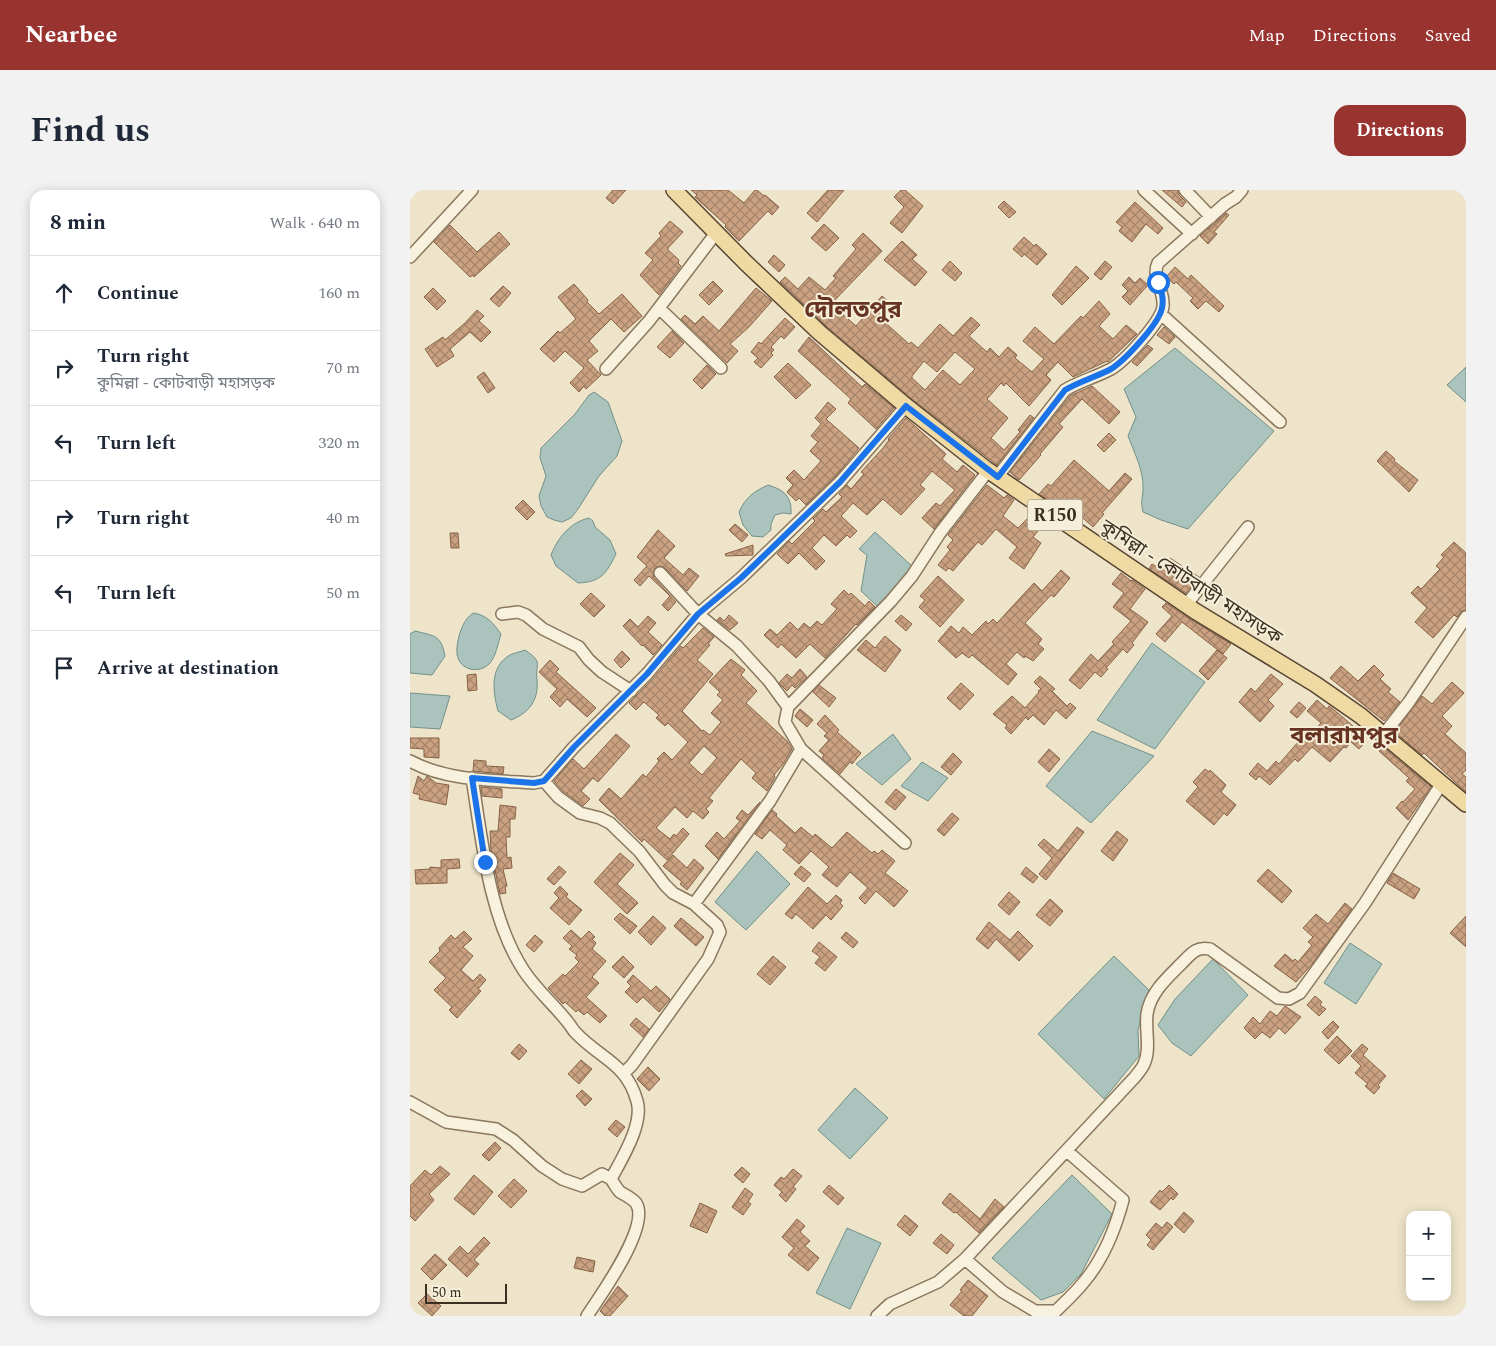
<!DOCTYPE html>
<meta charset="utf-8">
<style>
:root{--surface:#fff;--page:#f2f2f3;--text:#1f2937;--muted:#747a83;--line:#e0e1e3;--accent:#983330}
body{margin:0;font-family:Spectral,"Noto Sans Bengali",serif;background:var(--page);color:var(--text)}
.controls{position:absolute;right:15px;bottom:15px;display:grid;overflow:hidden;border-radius:10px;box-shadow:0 2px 12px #0003}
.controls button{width:45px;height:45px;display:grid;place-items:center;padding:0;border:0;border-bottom:1px solid var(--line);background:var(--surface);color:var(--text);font:25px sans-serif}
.scale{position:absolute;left:15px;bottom:12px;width:82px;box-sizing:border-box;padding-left:5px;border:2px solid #3b2f21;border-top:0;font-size:14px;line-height:18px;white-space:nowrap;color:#3b2f21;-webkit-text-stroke:4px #f5eed9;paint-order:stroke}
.stop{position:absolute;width:15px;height:15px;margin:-11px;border:4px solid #1a73e8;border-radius:50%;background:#fff}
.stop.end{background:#1a73e8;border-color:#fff;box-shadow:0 1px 5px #0008}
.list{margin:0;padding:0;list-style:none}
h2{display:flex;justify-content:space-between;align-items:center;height:65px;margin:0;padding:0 20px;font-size:21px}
h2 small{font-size:16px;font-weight:400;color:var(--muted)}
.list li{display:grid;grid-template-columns:32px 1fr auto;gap:15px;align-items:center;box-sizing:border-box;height:75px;padding:0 20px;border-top:1px solid var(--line)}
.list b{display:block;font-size:19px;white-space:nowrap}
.list p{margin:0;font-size:16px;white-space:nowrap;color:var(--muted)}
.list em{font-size:16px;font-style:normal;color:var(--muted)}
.icon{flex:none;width:28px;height:28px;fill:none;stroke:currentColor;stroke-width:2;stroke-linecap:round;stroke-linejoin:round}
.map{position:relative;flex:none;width:1056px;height:1126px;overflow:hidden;border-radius:15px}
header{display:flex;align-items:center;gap:30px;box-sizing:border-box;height:70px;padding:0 25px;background:var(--accent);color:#fff}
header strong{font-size:24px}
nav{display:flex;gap:28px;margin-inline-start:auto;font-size:18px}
.intro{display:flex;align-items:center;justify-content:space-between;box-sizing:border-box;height:120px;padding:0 30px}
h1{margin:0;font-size:35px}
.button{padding:12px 22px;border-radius:15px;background:var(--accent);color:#fff;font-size:18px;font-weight:700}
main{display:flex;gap:30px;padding:0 30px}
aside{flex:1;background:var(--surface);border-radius:15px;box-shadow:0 2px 12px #0003}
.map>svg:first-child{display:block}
</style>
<header>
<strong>Nearbee</strong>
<nav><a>Map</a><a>Directions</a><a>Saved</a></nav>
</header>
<div class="intro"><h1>Find us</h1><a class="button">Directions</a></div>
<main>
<aside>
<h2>8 min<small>Walk · 640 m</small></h2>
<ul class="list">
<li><svg class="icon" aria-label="ahead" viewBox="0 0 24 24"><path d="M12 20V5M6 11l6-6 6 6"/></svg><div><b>Continue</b></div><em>160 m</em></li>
<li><svg class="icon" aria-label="right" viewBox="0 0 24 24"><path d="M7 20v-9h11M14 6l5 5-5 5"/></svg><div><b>Turn right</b><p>কুমিল্লা - কোটবাড়ী মহাসড়ক</p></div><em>70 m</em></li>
<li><svg class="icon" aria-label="left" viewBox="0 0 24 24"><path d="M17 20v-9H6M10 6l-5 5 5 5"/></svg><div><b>Turn left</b></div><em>320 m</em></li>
<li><svg class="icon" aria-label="right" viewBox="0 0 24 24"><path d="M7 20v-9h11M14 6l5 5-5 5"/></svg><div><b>Turn right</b></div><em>40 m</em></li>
<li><svg class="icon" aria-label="left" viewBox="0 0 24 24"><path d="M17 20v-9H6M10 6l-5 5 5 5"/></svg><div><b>Turn left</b></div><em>50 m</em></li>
<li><svg class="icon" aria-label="arrive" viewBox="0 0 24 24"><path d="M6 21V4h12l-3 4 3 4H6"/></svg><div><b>Arrive at destination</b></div></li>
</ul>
</aside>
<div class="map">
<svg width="1056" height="1126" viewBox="0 0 1056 1126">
<defs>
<pattern id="building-cross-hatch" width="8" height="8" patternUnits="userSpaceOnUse" patternTransform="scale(1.25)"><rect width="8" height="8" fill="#cba281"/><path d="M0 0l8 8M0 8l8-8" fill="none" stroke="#a68469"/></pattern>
</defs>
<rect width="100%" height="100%" fill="#eee4ca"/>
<path fill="#aac3bc" stroke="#71918a" d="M765,158L864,241L778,339L751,330L733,322C730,309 733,309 733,299C734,281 724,262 718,246L726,227L714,199Z
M1056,177V212L1037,195Z
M184,202L198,212L207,237L212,251L207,266L189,286L168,319L161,328L152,332L144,330L137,327L131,316L129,306L136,286L130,268L131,258L165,224L179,205Z
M358,295C374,300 382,306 381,324L373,323L365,325L361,334V340L353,347L342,346L333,335L329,322C336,307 343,302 358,295Z
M179,328L183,331L185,337L200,350L206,364C196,384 191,392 168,393L146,376L141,365C148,347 161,332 179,328Z
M465,342L504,378L468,417L451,401L457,365L449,359Z
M64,423C78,426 83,433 91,444C88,453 86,466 80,473C69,485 49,480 47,464C46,452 52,428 64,423Z
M5,441C25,446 31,445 35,466L22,485L0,483V444Z
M742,453L795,492L745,559L687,530Z
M115,460C134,473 125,472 127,490C129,510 119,523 101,530L88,521C83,502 79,477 100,465C104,463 110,462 115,460Z
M0,503L40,506L30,539L0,537Z
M682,541L744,566L681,633L636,596Z
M483,544L501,569L472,595L446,574Z
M512,572L538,588L518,611L491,596Z
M347,661L380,694L336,740L305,712Z
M940,753L972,774L946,814L914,793Z
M704,766L739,800L728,840L729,866L694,909L628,844Z
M803,769L838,805L781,866L762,853L748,835L765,809Z
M445,898L478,928L440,969L408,940Z
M662,985L702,1024L671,1084L653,1102L631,1110L582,1068Z
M437,1038L471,1053L440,1119L406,1103Z"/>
<path fill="url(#building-cross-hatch)" stroke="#896245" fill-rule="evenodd" d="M203,0H216L203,14L196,8Z
M281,0H318L334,13L345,0H347L354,6L355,5L369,17L362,25L358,21L329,51L315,37L316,35L285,7L287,5Z
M418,0H434L407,32L397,23Z
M491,0H495L513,16L492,43L480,33L494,17L484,7Z
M752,0H768L769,5L776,12L772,17Z
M594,11L606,22L599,28L588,17Z
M725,12L753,38L748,44L736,34L722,52L709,41L712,37L706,32Z
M816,23L819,25L804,42L807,44L798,54L790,46Z
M260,31L273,42L258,58V60L269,70L268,73L271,76L249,105L230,85L243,70L235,63L251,46L249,43Z
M414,34L429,48L416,61L401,48Z
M40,35L67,62L89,42L100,54L64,87L63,85L60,87L24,52Z
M453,43L472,61L421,114L446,136L472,106L483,115L471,129L499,154L501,152L508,158L530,134L543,146L561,127L570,135L559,146L577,162L580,158L589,167L598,157L607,165L605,168L622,182L634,169L613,151L625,137L644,154L671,126L673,128L689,111L700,124L689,136L703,149L716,135L727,144L698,172L697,171L663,187L648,172L636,185L641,190L619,216L596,193L594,196L591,193L577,209L598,228L581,248L594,260L610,242L608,240L620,225L624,228L587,275L502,209L416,136L370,92L375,87L388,99L399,87L415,100L426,88L423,86L446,59L442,55ZM545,162L565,179L550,195L533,180L515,200L502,188V186L514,171L527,182Z
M614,47L624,56L626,54L637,64L627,75L614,64L612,67L603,59Z
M492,51L507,65L502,69L517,82L505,96L474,70Z
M364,65L375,75L369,82L358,72Z
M540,71L552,83L545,91L532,80Z
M695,71L702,77L691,90L684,84Z
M666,76L679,88L652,115L642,105Z
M765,77L778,89L781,85L814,116L809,122L796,111L788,119L780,111L783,108L766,92L764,94L756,87Z
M719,87L725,93L730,88L738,95L720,115L712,107L718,101L712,95Z
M303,91L313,101L299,115L289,105Z
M164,94L178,110L177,112L189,124L212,104L232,126L214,142L201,129L179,151L188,161L177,170L191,185L176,199L174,196L169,202L160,193L174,178L155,161L144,172L130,159L148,141L150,143L166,129L148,107Z
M93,96L101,103L89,117L80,109Z
M23,98L36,111L27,120L14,107Z
M346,98L362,111L339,137L320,154L328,161L317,173L271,129L275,125L285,134L293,126L309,141Z
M67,120L74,126L69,131L81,142L71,152L60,142L40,159L44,166L27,177L15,159L33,147L35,150L55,133Z
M375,128L385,137L374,149L371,146L361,157L364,160L361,163L363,165L351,178L344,172L348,168L341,162L349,152L351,154Z
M754,137L765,147L759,154L747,145Z
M262,141L274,153L260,168L247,157Z
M399,147L452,197L455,194L484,218L466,239L438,213L441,209L388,161Z
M738,155L743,159L727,176L722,172Z
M378,173L401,195L386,209L364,187Z
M297,175L306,184L292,199L283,190Z
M74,182L85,198L78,203L67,187Z
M682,196L710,222L699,234L672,209L649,234L653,237L630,264L631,265L609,290L600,282L660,206Z
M418,212L426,219L416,229L449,258L425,287L396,315L389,308L386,311L377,302L383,295L376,288L384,280L394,290L411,271L400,261L408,252L401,246L411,234L405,228Z
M496,228L536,264L532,269L547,282L553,275L565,285L524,339L512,328L526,313L530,316L545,300L522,281L510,295L515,299L491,325L473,309L457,325L443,313L431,326L447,341L440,348L437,345L426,356L414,345L402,358L415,371L406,380L389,363L378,374L367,364L379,351L382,354L405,331L403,329L413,319L416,322L432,307L429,304L437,295L441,299L454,284L451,282L473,258L479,250L478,249Z
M699,243L706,250L694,262L687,255Z
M976,261L985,269L984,271L1008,290L999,302L967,271Z
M664,270L699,301L715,283L722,289L692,323L694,324L683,337L665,321L661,325L629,304L638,294L641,296Z
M577,295L594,308L597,305L604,310L593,326L608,338L621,325L633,335L623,347L631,353L614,379L599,368L607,357L586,339L572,355L568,352L543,381L539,378L536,381L528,375L540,360L537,357L543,350L538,345Z
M113,310L125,322L117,330L105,318Z
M325,334L338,345L332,352L319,340Z
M248,340L265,356L254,368L273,385L279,378L289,386L277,401L255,378L249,376L245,378L243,384L244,388L266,412L258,421L252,415L260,406L239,386L230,396L224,390L237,376L227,367Z
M40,343H48L49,358H41Z
M1044,352L1056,363V420L1052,421L1047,427L1044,425L1023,448L1005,432L1017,418L1001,403L1008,396L1011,399L1030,379L1026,376L1034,367L1031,365Z
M343,355V365L316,366L315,364Z
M760,368L789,387L776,403L739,379L742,374L752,380Z
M651,380L660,388L644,407L641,405L615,433L632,449L628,454L634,459L623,471L615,466L614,468L607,462L596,474L607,484L598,495L562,465L559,468L552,463L546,468L528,451L541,436L549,443L553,437L562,445L576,431L578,434L583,429L587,433L624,393L632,401Z
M711,383L721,391L722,390L735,399L720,419L738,432L722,453L724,455L717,463L713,459L696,478L698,479L691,487L685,482L670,499L659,490L681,464L688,471L704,454L702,452L721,431L703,417L714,403L702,394Z
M528,386L554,410L530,437L509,417L515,410L510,406Z
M434,400L439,405L441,403L455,416L459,411L465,417L447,435L446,434L415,468L400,454L386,468L371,454L368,458L354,445L360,439L367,445L380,432L388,440L394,433L400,438L407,431L412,435L427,419L421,414Z
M181,403L195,416L184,427L170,414Z
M756,413L780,429L821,454L813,464L772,432L755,452L746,444L762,426L752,417Z
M319,425L328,433L320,440L307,430L310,427L314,431Z
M491,425L502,434L496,441L485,431Z
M238,426L246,433L238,442L252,455L243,465L233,455L232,456L213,436L220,429L228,437Z
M293,438L304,447L298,454L300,455L287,470L303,484L272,521L292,541L293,540L300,545L311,532L301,523L313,510L307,505L310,502L299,492L321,469L335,480L331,485L347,501L336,513L377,551L382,559L373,574L364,585L365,587L357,601L342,588L346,583L331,569L299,608L303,611L296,619L299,622L293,629L283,621L277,628L265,617L246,638L260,649L264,644L266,646L273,638L279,644L257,670L234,649L232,652L189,610L199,598L211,609L233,584L236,587L249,571L247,569L254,562L262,570L278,552L258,533L255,536L246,528L249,525L234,512L226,520L219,513L243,489L271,456L273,458ZM294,556L307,568L292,585L279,573Z
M475,446L491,460L475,482L447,460L456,450L465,458Z
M807,460L817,468L798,490L789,481Z
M212,461L220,469L211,478L204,470Z
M140,470L149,479L146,482L186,518L177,527L157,509L150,517L140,507L147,499L129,482Z
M964,475L974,485L970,489L981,499L978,502L990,512L974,531L920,488L931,476L948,491Z
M390,479L397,487L385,498L382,495L377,501L369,493L377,484L382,488Z
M66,484L67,500L58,501L57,485Z
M861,484L873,494L858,510L864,516L850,532L829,512L841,498L845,502Z
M630,486L645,499L642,501L657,516L660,513L666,518L656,529L646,520L634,535L623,525L618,530L616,527L601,544L595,538L597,535L583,524L602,506L615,518L629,502L628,501L631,499L624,492Z
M1042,492L1054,503L1032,526L1042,536L1035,544L1056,563V580L1052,584L1056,587V602L1014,563L1012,565L985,542L1012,506L1022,514Z
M551,493L564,505L550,520L537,508Z
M409,495L426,508L419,517L403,502Z
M907,510L917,519L919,516L929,524L950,542L948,545L956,551L949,559L941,552L936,558L934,557L920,572L902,557L888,572L885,569L860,595L849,586L846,590L839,584L848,573L857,581L866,571L869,574L889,551L893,554L911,533L897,521Z
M889,512L896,518L887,528L880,522Z
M390,519L403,530L397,537L385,526Z
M415,525L429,540L427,542L451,563L442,574L440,572L430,584L412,568L414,565L409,561L419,550L414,546L417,543L407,534Z
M206,544L220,556L188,592L183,588L171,601L180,609L173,616L153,601L144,591L163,569L174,579Z
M0,548H29V568L14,567V559L0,558Z
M973,557L1021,597L998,630L986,618L992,611L993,612L1005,599L996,591L999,588L969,561Z
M639,559L650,569L639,582L628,572Z
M543,563L552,572L541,585L531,577Z
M64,570L76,571V576L94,577L93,584L63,581Z
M795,579L799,582L800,580L816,595L811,602L826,615L817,626L814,623L804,635L776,611L788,597L783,592Z
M8,586L14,591L17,586L26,593L39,595L36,615L9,609L10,605L3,603Z
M71,597L92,599V608L72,606Z
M486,599L496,607L485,620L475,612Z
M350,612L308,669L295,656L307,642L314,649L330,631L326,628L332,620L338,625Z
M90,615L106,617L105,629H100V647H96L97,668L101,667L102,678L93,679L97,696L95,697L96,703L90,704L81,661L80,641H88Z
M362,620L367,624L366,626L385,643L391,637L403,647L405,644L422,658L437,642L462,663L464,661L468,664L472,660L485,671L475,683L498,701L484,717L466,701L455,714L449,708L458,698L440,682L427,697L412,685L419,677L401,661L389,674L373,660L377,655L360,640L352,649L345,644Z
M542,623L549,629L534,646L527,640Z
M667,637L674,642L636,690L629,684L642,668L628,655L634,649L648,661Z
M707,641L718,650L703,671L691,661Z
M210,663L224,675L207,694L228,713L217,724L184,692Z
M263,665L277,678L284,669L294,678L277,700L270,694L272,692L253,676Z
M49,669L50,678L37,679V693L6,694L5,680L20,679V677L31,678V670Z
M149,676L156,682L144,695L137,689Z
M391,676L401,684L394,692L384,684Z
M616,677L628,687L623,693L611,684Z
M858,679L882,701L872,713L847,691Z
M983,683L1010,699L1004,709L977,693Z
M150,696L158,704L156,707L172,720L159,735L140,718L149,708L144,703Z
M398,697L417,714L426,705L432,710L430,713L433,716L421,730L416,725L403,739L386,724L382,729L375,724Z
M599,702L610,712L599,725L588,715Z
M640,709L653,721L640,736L626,725Z
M935,713L942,719L903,773L886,792L864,776L875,764L883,771L885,769L888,772L902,755L898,752L903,747L893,738L906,724L918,734Z
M210,723L227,736L220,744L204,729Z
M243,726L256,738L241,755L228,742Z
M1056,726V757L1040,743Z
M271,728L294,747L286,756L264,736Z
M579,732L600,750L608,741L623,756L609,771L586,749L578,759L566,749Z
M161,740L171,749L179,741L185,747L182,749L186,753L182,759L196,771L182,787L189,793L176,807L197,826L190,833L177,822L174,825L168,820L166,822L155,812L153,814L138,798L153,784L155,786L169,772L165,768L167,765L159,759L162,756L153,748Z
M54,741L62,749L53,757L63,766L51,780L63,791L70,784L76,790L68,799L71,801L47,828L39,820L42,817L24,800L36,788L19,772L30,761L29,758L41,745L45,749Z
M436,742L448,752L443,758L431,748Z
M125,745L133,752L124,762L116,755Z
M409,752L427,767L415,781L405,773L410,767L402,761Z
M213,766L224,777L214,788L202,777Z
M363,766L376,777L360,795L347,784Z
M223,785L241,801L246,796L260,809L249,822L233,807L227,813L215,802L221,796L217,792Z
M905,806L912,812L910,815L916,819L909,826L897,815Z
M875,816L891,827L875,844L869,838L860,848L852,842L845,849L834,838L843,827L850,834L860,821L867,826Z
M226,828L239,839L233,847L220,835Z
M923,831L929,837L918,849L912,842Z
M927,846L942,861L929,874L914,860Z
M109,854L117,861L109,870L101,863Z
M952,854L958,859L953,865L976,886L968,895L970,897L964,904L955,896L958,894L945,883L951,876L941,866Z
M171,870L182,879L169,894L158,884Z
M238,877L250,889L239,901L227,889Z
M172,900L182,909L175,916L166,906Z
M206,930L215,937L207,947L198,939Z
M85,952L91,958L79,971L72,965Z
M30,976L40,984L19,1004L24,1010L5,1031L0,1026V996L15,980L21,985Z
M332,977L340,984L333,993L324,985Z
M383,979L392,986L383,997L386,999L376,1012L369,1005L372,1002L364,995L371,987L374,989Z
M64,985L83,1002L64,1025L44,1009Z
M104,989L117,1001L101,1018L88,1006Z
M419,995L434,1008L428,1015L413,1002Z
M759,995L768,1004L763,1010L761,1008L750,1020L740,1012L750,1000L752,1002Z
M335,998L343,1004L338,1012L341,1014L333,1025L322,1017Z
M540,1003L570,1029L585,1009L594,1017L569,1043L546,1022L544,1023L532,1013Z
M290,1013L307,1021L297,1043L280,1036Z
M774,1022L784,1031L774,1043L764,1034Z
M495,1025L508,1036L500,1046L487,1035Z
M387,1029L395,1036L390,1042L400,1051L395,1056L409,1068L398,1081L378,1065L384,1058L372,1047Z
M757,1032L763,1037L743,1060L737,1055L741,1050L736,1045L746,1033L752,1038Z
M531,1044L544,1055L537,1064L523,1053Z
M74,1047L80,1053L64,1070L69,1074L57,1087L38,1069L50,1056L58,1064Z
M25,1064L37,1075L22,1090L11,1079Z
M167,1067L185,1071L183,1082L164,1078Z
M558,1090L578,1106L562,1126H554L540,1115L552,1101L550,1100Z
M208,1096L218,1106L200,1126H195L190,1121Z
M17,1104L31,1116L22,1126L8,1113Z"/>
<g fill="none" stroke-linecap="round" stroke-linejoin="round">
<g stroke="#8a775e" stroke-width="14">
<path id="minor" d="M734,0L782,44
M775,0L801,27
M0,67L62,0
M249,118L311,178
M751,124L870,232
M196,179L239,131L306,43
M587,287L655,200C670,191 686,187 701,179C715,171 750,133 753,117C755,101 741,87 748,73L815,14L826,7L832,0
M250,383L288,424L327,456L359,491L378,517L375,532L391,559L360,611L284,714
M776,415L838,337
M92,424L108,422L116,425L133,439L169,457L179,470L192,482L221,501
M378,517L481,411L502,386L530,343L578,281
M974,544L999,512L1056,427
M391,559L495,653
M0,571C37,591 83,590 124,593L134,591L164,557L237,484L288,424L331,388L430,292L496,216
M62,588C72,650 79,728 114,781C126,799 143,814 156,830C160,834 162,839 165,842C190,869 216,872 227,911C234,934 211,970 201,989C204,993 206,998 210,1002C215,1005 222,1008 226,1013C241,1036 190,1106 177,1126
M134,591L148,607L170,623L190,628L200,633L229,661L255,695L263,703L284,714L307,735L310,742L298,769L222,875L214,883
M0,912L36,932L86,939L103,950L132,976L152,989L172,996L192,984L201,989
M555,1069L593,1102L625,1121H646C655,1112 665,1103 673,1093C693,1070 705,1040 713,1010L657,961
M467,1126L480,1114L528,1092L555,1069L725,887C728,883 732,879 734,874C741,859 735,840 737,824C740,803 757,788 771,774C781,764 786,756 800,759L868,808L879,809L890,803L955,713L1032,593"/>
</g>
<g stroke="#594532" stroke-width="18">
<path id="major" d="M264,0L336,73L410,143L496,216L576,279L785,421L905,494L951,526L1056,614"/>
</g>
<use href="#minor" stroke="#f8f1dd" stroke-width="11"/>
<use href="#major" stroke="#efdaa4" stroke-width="15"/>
</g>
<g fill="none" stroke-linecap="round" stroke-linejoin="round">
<path stroke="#1a73e8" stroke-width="6" d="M75,672L62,588L124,593L134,591L164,557L237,484L288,424L331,388L430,292L496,216L588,287L655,200C670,191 686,187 701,179C714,171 749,134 752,118C754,109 752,101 748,92"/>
</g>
<g text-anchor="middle" stroke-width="4" stroke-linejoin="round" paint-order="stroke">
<rect fill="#f5eed9" stroke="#736858" stroke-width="1" x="617.5" y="309.5" width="55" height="31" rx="4"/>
<g font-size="18" font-weight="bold" fill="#3b2f21">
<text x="645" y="331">R150</text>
</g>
<g font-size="19" fill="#3b2f21" stroke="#f5eed9">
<text transform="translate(782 391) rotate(33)" y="7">কুমিল্লা - কোটবাড়ী মহাসড়ক</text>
</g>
<g font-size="24" font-weight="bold" fill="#673322" stroke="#f5eed9">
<text x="443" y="127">দৌলতপুর</text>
<text x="934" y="553">বলারামপুর</text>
</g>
</g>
</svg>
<div class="controls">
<button>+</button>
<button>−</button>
</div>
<div class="scale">50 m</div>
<div class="stop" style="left:748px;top:92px"></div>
<div class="stop end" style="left:75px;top:672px"></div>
</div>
</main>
